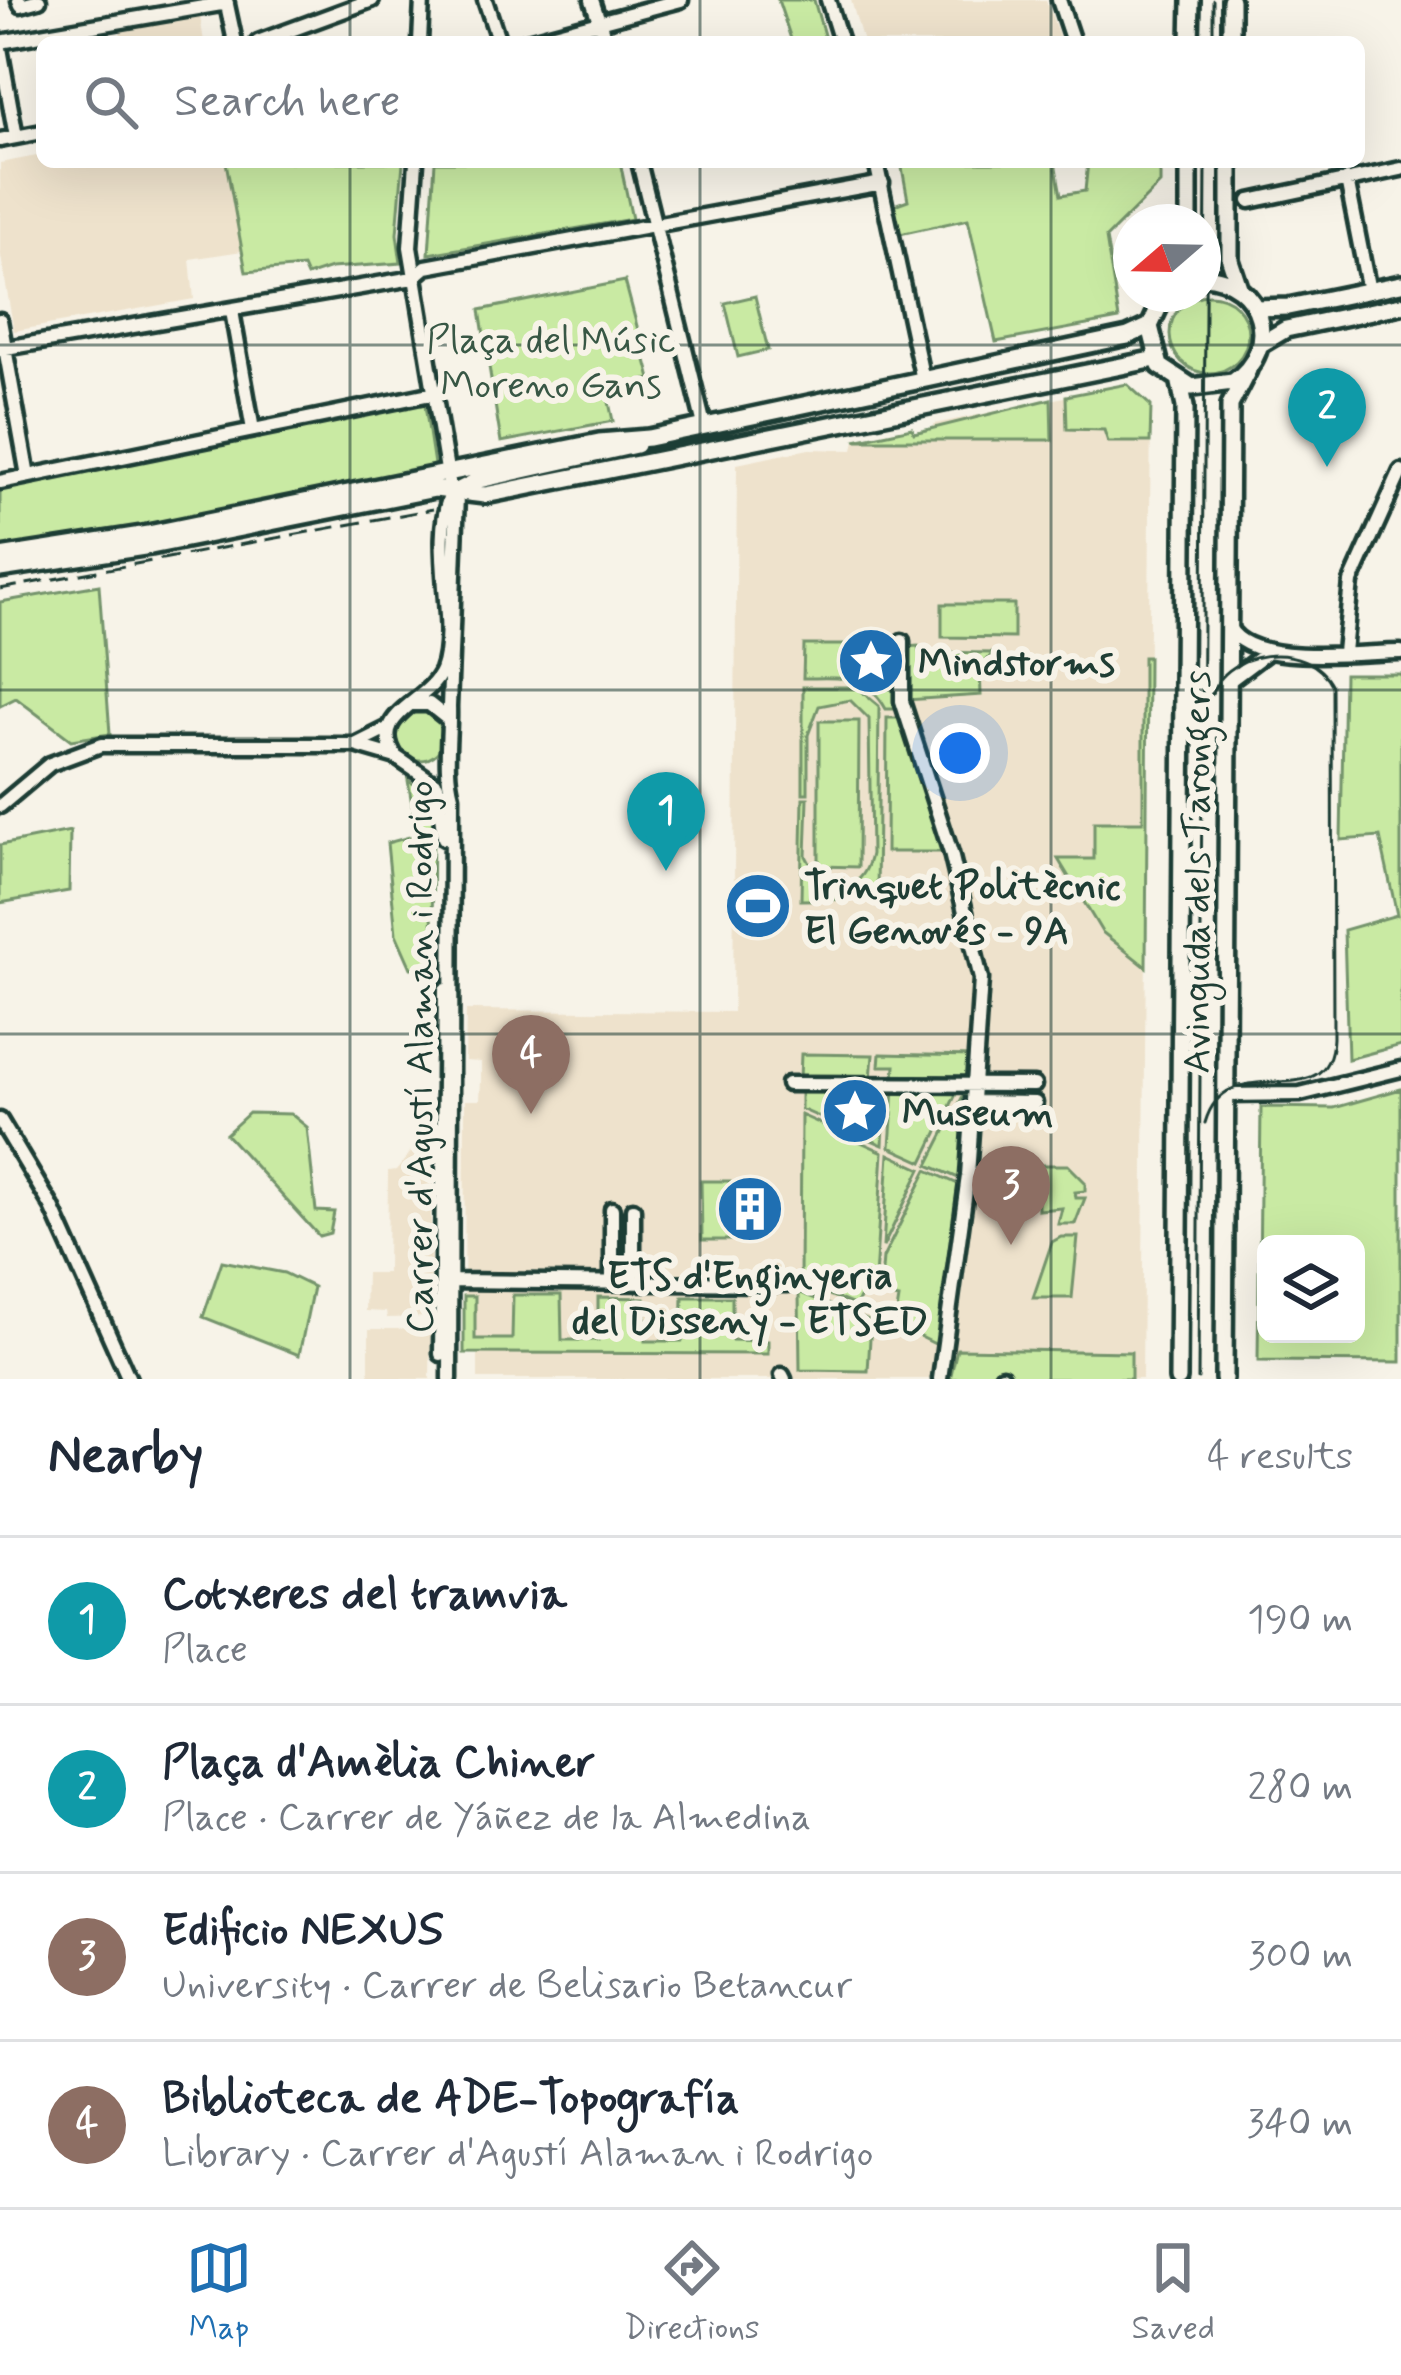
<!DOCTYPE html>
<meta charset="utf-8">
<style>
:root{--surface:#fff;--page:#f6f6f7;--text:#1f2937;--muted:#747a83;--line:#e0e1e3;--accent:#1f6fb2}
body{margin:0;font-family:Mynerve,sans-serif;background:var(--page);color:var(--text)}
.controls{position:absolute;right:36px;bottom:36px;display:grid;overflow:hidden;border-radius:18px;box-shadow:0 12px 48px #0002}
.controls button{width:108px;height:108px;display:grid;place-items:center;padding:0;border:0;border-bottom:3px solid var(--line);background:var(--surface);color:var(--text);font:60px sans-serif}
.compass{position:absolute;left:1113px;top:204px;width:108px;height:108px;border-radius:50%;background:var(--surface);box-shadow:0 12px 48px #0002;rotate:250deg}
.you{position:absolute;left:960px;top:753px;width:42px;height:42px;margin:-30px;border:9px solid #fff;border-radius:50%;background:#1a73e8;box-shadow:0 0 0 18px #1a73e833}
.badge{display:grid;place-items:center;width:78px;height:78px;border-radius:50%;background:var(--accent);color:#fff;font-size:39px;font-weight:700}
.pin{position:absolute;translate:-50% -99px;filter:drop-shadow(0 3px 6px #0008)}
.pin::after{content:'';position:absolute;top:63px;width:42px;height:36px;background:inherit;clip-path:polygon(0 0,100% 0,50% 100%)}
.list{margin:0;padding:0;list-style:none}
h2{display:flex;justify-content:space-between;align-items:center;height:156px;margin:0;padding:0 48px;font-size:51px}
h2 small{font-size:39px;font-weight:400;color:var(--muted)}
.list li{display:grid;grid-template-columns:78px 1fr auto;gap:36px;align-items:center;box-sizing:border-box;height:168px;padding:0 48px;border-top:3px solid var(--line)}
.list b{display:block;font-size:45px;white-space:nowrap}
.list p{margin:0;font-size:39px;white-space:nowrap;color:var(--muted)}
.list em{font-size:39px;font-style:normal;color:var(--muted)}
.icon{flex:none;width:66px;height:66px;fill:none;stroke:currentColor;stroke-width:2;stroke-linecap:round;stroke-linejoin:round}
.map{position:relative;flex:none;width:1401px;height:1379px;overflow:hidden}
.search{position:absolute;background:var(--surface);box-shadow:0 12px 48px #0002;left:36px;right:36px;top:36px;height:132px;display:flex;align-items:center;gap:30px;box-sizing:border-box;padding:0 42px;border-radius:18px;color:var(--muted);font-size:45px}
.sheet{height:828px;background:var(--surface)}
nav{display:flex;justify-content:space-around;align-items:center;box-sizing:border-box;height:168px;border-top:3px solid var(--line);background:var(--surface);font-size:33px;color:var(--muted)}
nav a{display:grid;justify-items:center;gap:6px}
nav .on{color:var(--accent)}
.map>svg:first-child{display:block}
</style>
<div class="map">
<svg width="1401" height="1379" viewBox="0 0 1401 1379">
<rect width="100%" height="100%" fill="#f7f3e8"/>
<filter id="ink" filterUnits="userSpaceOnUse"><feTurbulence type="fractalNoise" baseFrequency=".00833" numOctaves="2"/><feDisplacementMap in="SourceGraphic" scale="24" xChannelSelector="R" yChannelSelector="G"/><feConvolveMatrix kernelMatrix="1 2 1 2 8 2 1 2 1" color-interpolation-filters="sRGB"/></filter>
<g filter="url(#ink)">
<path fill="#eee2cc" d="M851,0H1046L1061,42H863Z
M200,16L204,42H122L120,30Z
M42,155V162H226L242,251L190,259L194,299L14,331L0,251V163Z
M1127,384L1151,406L1142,1379H478V1353H464L465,1100H480L481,1081V1062L465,1061L466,1010L733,1012L737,464L809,449L853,450L855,440L912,428L914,433L934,429V424Z
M432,1124L430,1317L387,1318L386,1312L365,1311L366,1273H387L388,1171L397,1170Z
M369,1329H431L430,1379H369Z"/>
<path fill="#c9eaa3" stroke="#74946c" stroke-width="3" fill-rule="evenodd" d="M778,0H814L826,42H792Z
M226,162H403L397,234L401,263L331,268L307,276L303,267L246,272Z
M435,162H620L632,219L429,254Z
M901,162H1055L1061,195L1085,191L1088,162H1160V184L1106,238L1119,319L996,342L968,219L900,234L894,205L908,200Z
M625,281L651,379L606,388L613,421L501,442L480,310Z
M1170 334a39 39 0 1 1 78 0a39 39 0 1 1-78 0Z
M755,296L768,350L738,357L725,303Z
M1127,384L1151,406L1150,442H1108L1104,430L1067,429L1066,396Z
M424,399L435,471L0,551V487Z
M1051,399L1052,440H855L912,428L914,433Z
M99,585L110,734L71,740L16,698L0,706V602Z
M942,604H1014V638L942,637Z
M804,645H880V659L894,660L896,709H886C866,673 840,678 803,678Z
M918,646L919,652L993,653L980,668L981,695L907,700L906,647Z
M1143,657H1148L1146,967L1102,932L1058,859H1094V822H1143Z
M1344,674H1401V1045L1348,1059L1344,930L1397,915L1380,837L1341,840Z
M803,687H856L879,706L877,899L801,900L803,798H808L806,856L821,884C847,896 866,880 871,854L869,719L850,700L819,706L808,735V793H803Z
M396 736a24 24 0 1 1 48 0a24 24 0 1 1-48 0Z
M887,718H900L946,852H886Z
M819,721H859L858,867L819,866Z
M408,780L433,798L432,967L411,968L396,934L387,843L417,835Z
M70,831L69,891L0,903V845Z
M801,1054L873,1055L871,1079H800Z
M880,1054L973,1056L972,1080L894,1079L895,1066H879Z
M801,1089H870V1102H885L883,1145L801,1109Z
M894,1089L958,1090L923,1162L890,1147Z
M1401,1089V1362L1258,1361L1261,1107L1334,1108ZM1266,1244H1356V1334H1266Z
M966,1090H971L963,1180L928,1165Z
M249,1113L291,1114L307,1127L316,1211L334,1212L330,1233L319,1236L226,1134Z
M801,1115L883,1152L874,1294L863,1292L856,1306L800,1283Z
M889,1154L921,1169L883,1247Z
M1038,1165H1068L1085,1182V1191L1075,1192L1076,1198H1085L1075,1224H1058L1062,1208L1038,1210Z
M927,1170L962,1186L939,1346L895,1324L899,1299L880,1295L883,1258Z
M701,1181H730V1240H702Z
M1061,1237H1078L1072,1298H1033L1052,1242Z
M222,1261L284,1273L313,1287L299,1355L203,1317Z
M799,1292L871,1322L868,1371L800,1370Z
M513,1295H561L562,1340H598V1297L645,1298V1341H682L683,1297H732V1340L768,1341V1354L464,1353V1296H475V1339H512Z
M957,1349L1131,1352V1379H950Z"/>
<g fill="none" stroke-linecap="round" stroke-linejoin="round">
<g stroke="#1f3d34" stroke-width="21">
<path id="minor" d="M19,0L21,5L39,0
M226,0L235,42
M485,0L499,42
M592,0L606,42
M828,0L841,42
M1059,0L1073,42
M0,42L227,3
M258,42L372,0
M420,42L422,0
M524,42L681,0
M0,48L16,137
M0,140L42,132
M639,162L704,425
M876,162L923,380
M1347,180L1369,291
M1250,201L1401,169
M232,311L253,430
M0,320L28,476
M0,349L413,278L426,267L882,183
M0,482L435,393
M1229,627C1250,668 1358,652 1401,652
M902,641V701L951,853L981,979L968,1176L940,1379
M1344,652L1351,582L1401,471
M1229,681L1265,654
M412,704H429L449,720
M389,728L355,745L396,757L437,785L444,838
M396,757C367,714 428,704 442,670C459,624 429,543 451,494L410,247L416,162
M0,806L50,764L101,745H355
M788,1084L1034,1085
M1226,1095L1300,1094L1401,1069
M975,1102L1035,1103
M0,1120L52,1207L129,1379
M633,1209V1283
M450,1281L788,1284
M612,1283V1209
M441,1354L445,990
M782,1375L784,1379
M450,1379L452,796C444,767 450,737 449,707L457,495
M1002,1379V1376"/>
</g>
<g stroke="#1f3d34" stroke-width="24">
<path id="major" d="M1190,42L1191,0
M1231,42V0
M1230,162V260L1239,287
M1189,222V162
M1165,294L1150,326L1160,366L1192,387L1233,382C1282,349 1263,279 1203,276
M1256,308L1288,307L1401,284
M1261,344L1286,329L1401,305
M451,494L479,480L636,445
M0,557L148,534L599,442L649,438L1128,336L1150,326
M0,569L151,546L435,489L485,495L1156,359
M1178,1379L1185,407L1180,383
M1224,1379L1230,405L1248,370"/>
</g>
<use href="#minor" stroke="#f7f3e8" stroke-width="12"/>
<use href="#major" stroke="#f7f3e8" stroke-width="15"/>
<path stroke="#1f3d34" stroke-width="3" d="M1213,42V0
M1205,1123C1227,1044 1330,1121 1333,1038L1332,686C1309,638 1219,647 1209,704
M1198,1379L1206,162"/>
<path stroke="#1f3d34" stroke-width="3" stroke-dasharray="18 9" stroke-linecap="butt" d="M0,589L433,509"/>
</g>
</g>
<path fill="none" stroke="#1f3d34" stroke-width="3" stroke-opacity="0.55" d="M350,0V42M700,0V42M1051,0V42M350,162V1379M700,162V1379M1051,162V1379M0,345H1401M0,690H1401M0,1034H1401"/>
<defs>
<g id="sight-disc" transform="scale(3.45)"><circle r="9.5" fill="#1f6fb2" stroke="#f7f3e8"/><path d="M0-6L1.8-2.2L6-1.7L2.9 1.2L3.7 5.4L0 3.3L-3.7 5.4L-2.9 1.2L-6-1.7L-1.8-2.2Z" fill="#fff"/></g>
<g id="stadium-disc" transform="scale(3.45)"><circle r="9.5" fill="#1f6fb2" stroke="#f7f3e8"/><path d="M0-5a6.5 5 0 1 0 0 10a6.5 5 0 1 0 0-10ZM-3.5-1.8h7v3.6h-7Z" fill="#fff"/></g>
<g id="building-disc" transform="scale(3.45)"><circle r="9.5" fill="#1f6fb2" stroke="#f7f3e8"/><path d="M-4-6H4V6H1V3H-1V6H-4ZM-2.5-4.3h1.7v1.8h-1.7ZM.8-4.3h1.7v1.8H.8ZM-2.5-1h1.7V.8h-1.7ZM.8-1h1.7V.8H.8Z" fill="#fff"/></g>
</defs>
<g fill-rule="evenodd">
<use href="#sight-disc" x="871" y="661"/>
<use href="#stadium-disc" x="758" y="906"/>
<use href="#sight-disc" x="855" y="1111"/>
<use href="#building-disc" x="750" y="1209"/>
</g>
<g text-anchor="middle" stroke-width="12" stroke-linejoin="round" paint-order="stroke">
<g font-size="39" fill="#385745" stroke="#f7f3e8">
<text x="551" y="352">Plaça del Músic<tspan x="551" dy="45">Moreno Gans</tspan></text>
</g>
<g font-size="39" font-weight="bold" fill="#1f3d34" stroke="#f7f3e8" text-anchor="start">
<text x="918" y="675">Mindstorms</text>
<text x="804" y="898">Trinquet Politècnic<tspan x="804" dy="45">El Genovés - 9A</tspan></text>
<text x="902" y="1125">Museum</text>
<text x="750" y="1288" text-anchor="middle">ETS d'Enginyeria<tspan x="750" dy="45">del Disseny - ETSED</tspan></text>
</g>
<g font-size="39" fill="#1f3d34" stroke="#f7f3e8">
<text transform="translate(1195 872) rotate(-90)" y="14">Avinguda dels Tarongers</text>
<text transform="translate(418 1057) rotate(-90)" y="14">Carrer d'Agustí Alaman i Rodrigo</text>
</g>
</g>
</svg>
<div class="controls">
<button><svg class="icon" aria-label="layers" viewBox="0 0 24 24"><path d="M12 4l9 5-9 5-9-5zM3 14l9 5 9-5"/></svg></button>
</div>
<svg class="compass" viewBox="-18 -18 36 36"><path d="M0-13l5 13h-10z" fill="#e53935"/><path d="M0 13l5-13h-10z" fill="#747a83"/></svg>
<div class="you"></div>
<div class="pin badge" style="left:666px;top:871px;background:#0f9aa8">1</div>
<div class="pin badge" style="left:1327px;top:467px;background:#0f9aa8">2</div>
<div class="pin badge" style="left:1011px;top:1245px;background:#8d6e63">3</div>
<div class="pin badge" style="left:531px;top:1114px;background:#8d6e63">4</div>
<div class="search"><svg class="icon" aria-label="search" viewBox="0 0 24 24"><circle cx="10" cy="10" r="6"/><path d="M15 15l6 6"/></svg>Search here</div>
</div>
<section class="sheet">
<h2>Nearby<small>4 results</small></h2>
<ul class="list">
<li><span class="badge" style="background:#0f9aa8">1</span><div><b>Cotxeres del tramvia</b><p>Place</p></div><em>190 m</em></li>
<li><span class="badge" style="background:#0f9aa8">2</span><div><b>Plaça d'Amèlia Chiner</b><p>Place · Carrer de Yáñez de la Almedina</p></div><em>280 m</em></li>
<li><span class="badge" style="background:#8d6e63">3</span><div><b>Edificio NEXUS</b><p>University · Carrer de Belisario Betancur</p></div><em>300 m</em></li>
<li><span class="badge" style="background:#8d6e63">4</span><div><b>Biblioteca de ADE-Topografía</b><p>Library · Carrer d'Agustí Alaman i Rodrigo</p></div><em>340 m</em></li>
</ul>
</section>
<nav>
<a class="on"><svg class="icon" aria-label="map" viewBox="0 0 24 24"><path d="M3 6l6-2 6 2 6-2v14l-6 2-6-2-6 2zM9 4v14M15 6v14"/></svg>Map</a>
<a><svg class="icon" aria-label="directions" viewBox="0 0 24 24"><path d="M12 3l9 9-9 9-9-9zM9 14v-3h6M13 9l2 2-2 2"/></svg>Directions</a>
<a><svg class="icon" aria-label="saved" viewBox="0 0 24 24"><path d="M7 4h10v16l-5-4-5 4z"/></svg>Saved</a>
</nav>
